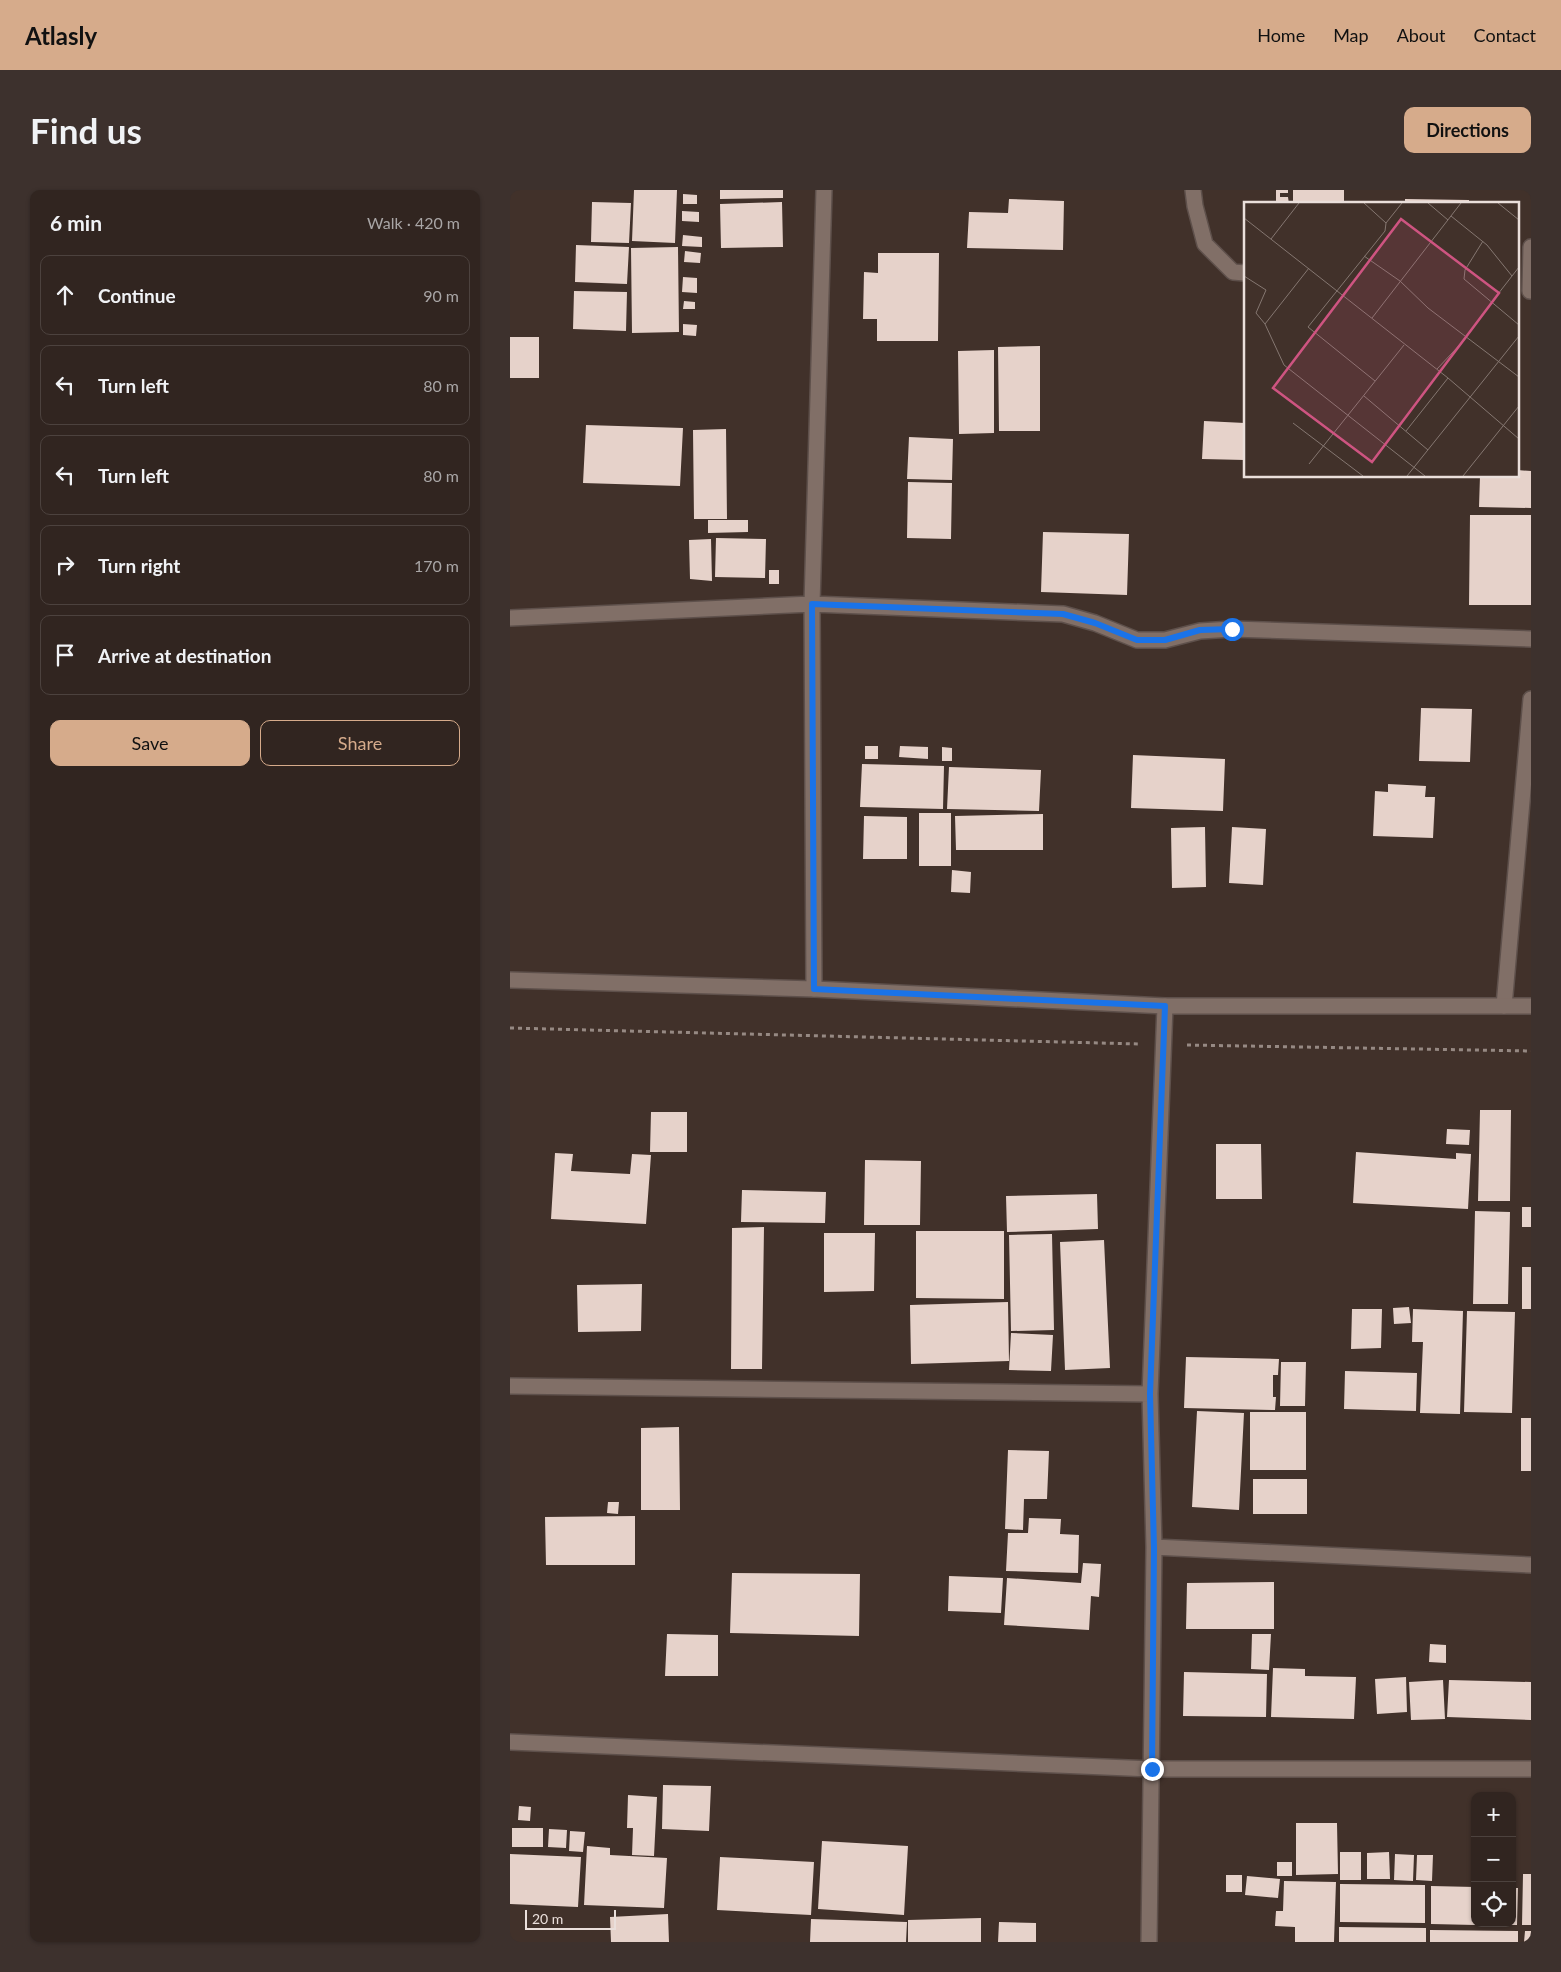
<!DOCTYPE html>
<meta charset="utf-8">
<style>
:root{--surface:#312520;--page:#3d312d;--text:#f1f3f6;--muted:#a8a5a5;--line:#4c423e;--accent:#d6ab8b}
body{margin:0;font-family:Lato,sans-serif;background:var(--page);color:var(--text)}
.controls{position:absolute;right:15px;bottom:15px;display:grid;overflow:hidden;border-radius:10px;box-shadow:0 1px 4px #0004}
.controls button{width:45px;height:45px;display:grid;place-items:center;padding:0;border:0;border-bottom:1px solid var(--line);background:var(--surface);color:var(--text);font:25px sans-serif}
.scale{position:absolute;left:15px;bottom:12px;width:91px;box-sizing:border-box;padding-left:5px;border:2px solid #eadfdb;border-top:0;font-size:14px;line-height:18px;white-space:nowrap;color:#eadfdb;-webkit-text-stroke:4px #41312a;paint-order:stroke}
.stop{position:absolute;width:15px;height:15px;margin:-11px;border:4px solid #1a73e8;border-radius:50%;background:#fff}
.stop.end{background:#1a73e8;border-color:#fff;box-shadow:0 1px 5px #0008}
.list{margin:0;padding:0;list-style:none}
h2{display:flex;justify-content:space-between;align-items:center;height:65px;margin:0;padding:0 20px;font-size:21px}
h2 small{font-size:16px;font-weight:400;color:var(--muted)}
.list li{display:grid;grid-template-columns:32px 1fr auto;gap:15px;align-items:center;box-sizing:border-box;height:80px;margin:0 10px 10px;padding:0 10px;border:1px solid var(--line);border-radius:10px}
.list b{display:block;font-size:19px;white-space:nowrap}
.list em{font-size:16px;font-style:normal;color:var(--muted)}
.actions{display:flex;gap:10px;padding:15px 20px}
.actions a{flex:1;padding:11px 0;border:1px solid var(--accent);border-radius:10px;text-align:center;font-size:18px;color:var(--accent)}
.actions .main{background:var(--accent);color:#111}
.icon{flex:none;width:28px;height:28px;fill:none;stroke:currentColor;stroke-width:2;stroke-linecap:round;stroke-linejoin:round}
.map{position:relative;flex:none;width:1021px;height:1752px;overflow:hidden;border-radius:10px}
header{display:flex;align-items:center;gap:30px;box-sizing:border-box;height:70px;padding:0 25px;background:var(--accent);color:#111}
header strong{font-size:24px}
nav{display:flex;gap:28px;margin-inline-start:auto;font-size:18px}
.intro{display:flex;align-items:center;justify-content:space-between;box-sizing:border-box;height:120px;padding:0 30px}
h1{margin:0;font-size:35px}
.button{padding:12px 22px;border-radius:10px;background:var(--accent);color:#111;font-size:18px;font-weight:700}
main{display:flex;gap:30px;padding:0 30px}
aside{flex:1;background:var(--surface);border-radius:10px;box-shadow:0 1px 4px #0004}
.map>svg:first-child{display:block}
</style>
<header>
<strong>Atlasly</strong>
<nav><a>Home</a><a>Map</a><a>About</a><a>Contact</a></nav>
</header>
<div class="intro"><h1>Find us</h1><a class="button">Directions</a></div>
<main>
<aside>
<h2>6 min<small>Walk · 420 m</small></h2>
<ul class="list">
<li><svg class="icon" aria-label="ahead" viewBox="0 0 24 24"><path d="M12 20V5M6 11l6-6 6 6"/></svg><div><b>Continue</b></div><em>90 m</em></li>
<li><svg class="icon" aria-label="left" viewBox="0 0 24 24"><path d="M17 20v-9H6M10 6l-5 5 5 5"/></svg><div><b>Turn left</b></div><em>80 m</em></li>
<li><svg class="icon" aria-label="left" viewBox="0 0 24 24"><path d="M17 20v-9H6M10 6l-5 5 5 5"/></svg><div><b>Turn left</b></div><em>80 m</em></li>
<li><svg class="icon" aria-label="right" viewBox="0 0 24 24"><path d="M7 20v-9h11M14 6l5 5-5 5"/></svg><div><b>Turn right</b></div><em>170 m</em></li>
<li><svg class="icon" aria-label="arrive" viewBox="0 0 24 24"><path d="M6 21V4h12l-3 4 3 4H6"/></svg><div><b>Arrive at destination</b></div></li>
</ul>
<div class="actions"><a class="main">Save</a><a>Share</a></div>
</aside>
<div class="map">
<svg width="1021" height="1752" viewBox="0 0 1021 1752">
<rect width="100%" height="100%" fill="#41312a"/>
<path fill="#e6d2ca" d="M124,0H167L165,53L122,51Z
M210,0H273V8L210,9Z
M766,0H778V3H770V7H778L779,14H766Z
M783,0H834V14H783Z
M173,4L187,5V14H173Z
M499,9L554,11L553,60L457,58L459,22L498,23Z
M895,9L959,10V14H895Z
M82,12L121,13L119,53L81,52Z
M272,12L273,57L211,58L210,14Z
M172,21L189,22V32L172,31Z
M173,45L192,47V57L172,56Z
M66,55L119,57L117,94L65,92Z
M168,57L169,142L122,143L121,58Z
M175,61L191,63L190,73L174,72Z
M368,63H429L428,151H367V129H353L354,82L368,83Z
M173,87L187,88V103L172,102Z
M64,101L117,102L116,141L63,139Z
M174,111L185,112V119H173Z
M173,134L187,135L186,146L173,145Z
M0,147H29V188H0Z
M530,156V241H489L488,157Z
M484,160V243L449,244L448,161Z
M694,231L735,233V270L692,269Z
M76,235L173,238L170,296L73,293Z
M216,239L217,329H184L183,240Z
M399,247L443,249L442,290L397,289Z
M1007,280L1021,281V318L969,317L970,286H1007Z
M398,292L442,293L441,349L397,348Z
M960,325H1021V415H959Z
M198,330H238V342L198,343Z
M533,342L619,344L617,405L531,402Z
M206,348L256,349L255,388L205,387Z
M201,349L202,391L180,389L179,350Z
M259,380H269V394H259Z
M911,518L962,519L960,572L909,571Z
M355,556H368V569H355Z
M390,556L418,557V569L389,567Z
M432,557L442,558V571H432Z
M623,565L715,569L713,621L621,618Z
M352,574L434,576L433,619L350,617Z
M439,577L531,580L529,621L437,619Z
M878,594L916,596L915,607H925L923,648L863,646L865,601L878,602Z
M409,623H441V676H409Z
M533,624V660H446L445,626Z
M354,626L397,627V669H353Z
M695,637L696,697L662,698L661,638Z
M722,637L756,639L753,695L719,693Z
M442,680L461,682L460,703L441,702Z
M970,920H1001L1000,1011H968Z
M141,922H177V962H140Z
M937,939L960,940L959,955L936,954Z
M706,954H751L752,1009H706Z
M846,962L946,969V963L961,964L958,1019L843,1013Z
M45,963L63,964L61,981L120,984L122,964L141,965L136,1034L41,1029Z
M355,970L411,971L410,1035H354Z
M232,1000L316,1002L315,1033L231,1032Z
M587,1004L588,1039L497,1042L496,1006Z
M1012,1017H1021V1037H1012Z
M965,1021L1000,1022L998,1114H963Z
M254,1037L252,1179H221L222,1038Z
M406,1041H494V1109L406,1108Z
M314,1043H365L364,1101L314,1102Z
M542,1044L544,1140L501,1141L499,1045Z
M594,1050L600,1178L555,1180L550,1052Z
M1012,1077H1021V1119H1012Z
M132,1094L131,1141L68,1142L67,1095Z
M498,1112L499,1171L401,1174L400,1115Z
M899,1117L901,1133L884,1134L883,1118Z
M842,1119H872L871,1158L841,1159Z
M903,1119L953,1121L950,1224L910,1223L913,1152H902Z
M957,1121L1005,1122L1002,1223L954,1222Z
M501,1143L543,1145L541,1181L499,1180Z
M676,1167L769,1169L768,1185H763V1207H766L765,1220L674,1218Z
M771,1172H796L795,1216H770Z
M835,1181L907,1183L906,1221L834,1219Z
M687,1221L734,1223L729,1320L682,1317Z
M740,1222H796V1280H740Z
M1011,1228H1021V1281H1011Z
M169,1237L170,1320H131V1238Z
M498,1260L539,1261L537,1309H514L513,1340L495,1339Z
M743,1289H797V1324H743Z
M98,1312H109L108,1324L97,1323Z
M125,1326V1375H36L35,1327Z
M519,1328L551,1329L550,1344L569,1345L568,1383L496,1381L498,1343H518Z
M573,1373L591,1374L589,1407L581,1406L579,1440L494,1435L497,1388L571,1393Z
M222,1383L350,1384L349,1446L220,1443Z
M439,1386L493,1388L491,1423L438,1421Z
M764,1392V1439H676L677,1393Z
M157,1444L208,1445V1486H155Z
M742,1444H761L759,1480L741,1479Z
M920,1454L936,1455V1473L919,1472Z
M763,1478L795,1479V1486L846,1487L844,1529L761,1527Z
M674,1482L757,1484L756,1527L673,1526Z
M896,1487L897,1522L867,1524L865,1489Z
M933,1490L935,1529L901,1530L899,1492Z
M939,1490L1021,1492V1530L937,1527Z
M153,1595L201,1596L199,1641L152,1639Z
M118,1605L147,1607L144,1666L122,1665L123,1638H117Z
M9,1616L21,1617L20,1631L8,1630Z
M786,1633H827L828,1684L786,1685Z
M2,1638H33V1657H2Z
M39,1639L57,1640L56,1658L38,1657Z
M60,1641L75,1642L73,1662L59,1661Z
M312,1651L398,1656L394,1725L308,1719Z
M77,1656L100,1658V1665L157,1668L154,1718L74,1715Z
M830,1662H851V1690H830Z
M879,1662L880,1689H857V1663Z
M0,1664L71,1667L68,1717L0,1714Z
M885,1664L904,1665L903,1691L884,1690Z
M907,1665H923L922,1691L906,1690Z
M210,1667L304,1672L301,1725L207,1720Z
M767,1672H782V1686H767Z
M1013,1684H1021V1735H1012Z
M716,1685H732V1702H716Z
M737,1686L770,1689L768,1708L735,1705Z
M774,1691L826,1692L824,1752H785V1737L765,1736L766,1721H773Z
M830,1694L915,1695V1733L830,1732Z
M921,1696L965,1697V1735L921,1734Z
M1002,1698H1008L1007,1735H980L1002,1733Z
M158,1724L159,1752H101L100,1727Z
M471,1728V1752H398V1730Z
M301,1729L397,1732L396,1752H300Z
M489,1732L526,1733V1752H488Z
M829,1737L916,1738V1752H829Z
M920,1740L1008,1741V1752H920Z
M1015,1741H1021V1752H1014Z"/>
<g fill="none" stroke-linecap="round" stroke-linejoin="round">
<g stroke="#5e504b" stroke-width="18">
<path id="street" d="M683,0L685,16L695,54L723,82L735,83
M1020,101L1021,57
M0,428L302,414L553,424L585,433L627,450H655L690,441L722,439L1021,449
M304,799L302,414L314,0
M994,816L1021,509
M0,1196L640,1204
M644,1357L1021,1375
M0,1552L642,1579H1021
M639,1752L644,1357L640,1204L655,816"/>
</g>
<g stroke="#5e504b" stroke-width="18">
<path id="secondary" d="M0,790L304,799L655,816H1021"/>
</g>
<path stroke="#968983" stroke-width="3" stroke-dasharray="4 4" stroke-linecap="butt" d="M0,838L630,854
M677,855L1021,861"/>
<use href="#street" stroke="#816f67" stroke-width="15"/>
<use href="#secondary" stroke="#816f67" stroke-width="15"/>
</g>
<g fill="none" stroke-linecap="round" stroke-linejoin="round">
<path stroke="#1a73e8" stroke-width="6" d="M642,1579L644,1358L640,1204L655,816L304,799L302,414L553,424L585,433L627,450H655L690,440L722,439"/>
</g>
<g transform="translate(734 12)">
<rect width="275" height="275" fill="#41312a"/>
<path fill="none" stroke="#857771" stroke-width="1" d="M120,1L142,21M184,1L204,18M254,1L275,18M207,14L243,43L268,74M0,16L204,176L275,237M27,37L55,1M239,39L221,68L220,77L275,123M120,54L156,79L184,106L275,175M0,74L22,88L12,111L21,122L40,163L181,274M247,101L275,65M128,116L217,1M21,122L65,66M193,167L223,135M131,179L64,125L141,29L142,21L158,1M120,194L184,248M49,221L119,274M162,229L204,176M65,262L160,143M163,274L275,134M219,274L275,204"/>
<path fill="#ce5481" fill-opacity="0.15" stroke="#ce5481" stroke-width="2.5" d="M157,17L255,91L128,260L29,186Z"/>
<rect width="275" height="275" fill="none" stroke="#eadfdb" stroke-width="2.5"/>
</g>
</svg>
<div class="controls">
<button>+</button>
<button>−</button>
<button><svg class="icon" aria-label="locate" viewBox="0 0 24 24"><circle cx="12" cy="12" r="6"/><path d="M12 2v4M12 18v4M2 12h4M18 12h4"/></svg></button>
</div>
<div class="scale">20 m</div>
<div class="stop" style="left:722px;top:439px"></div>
<div class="stop end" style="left:642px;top:1579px"></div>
</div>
</main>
